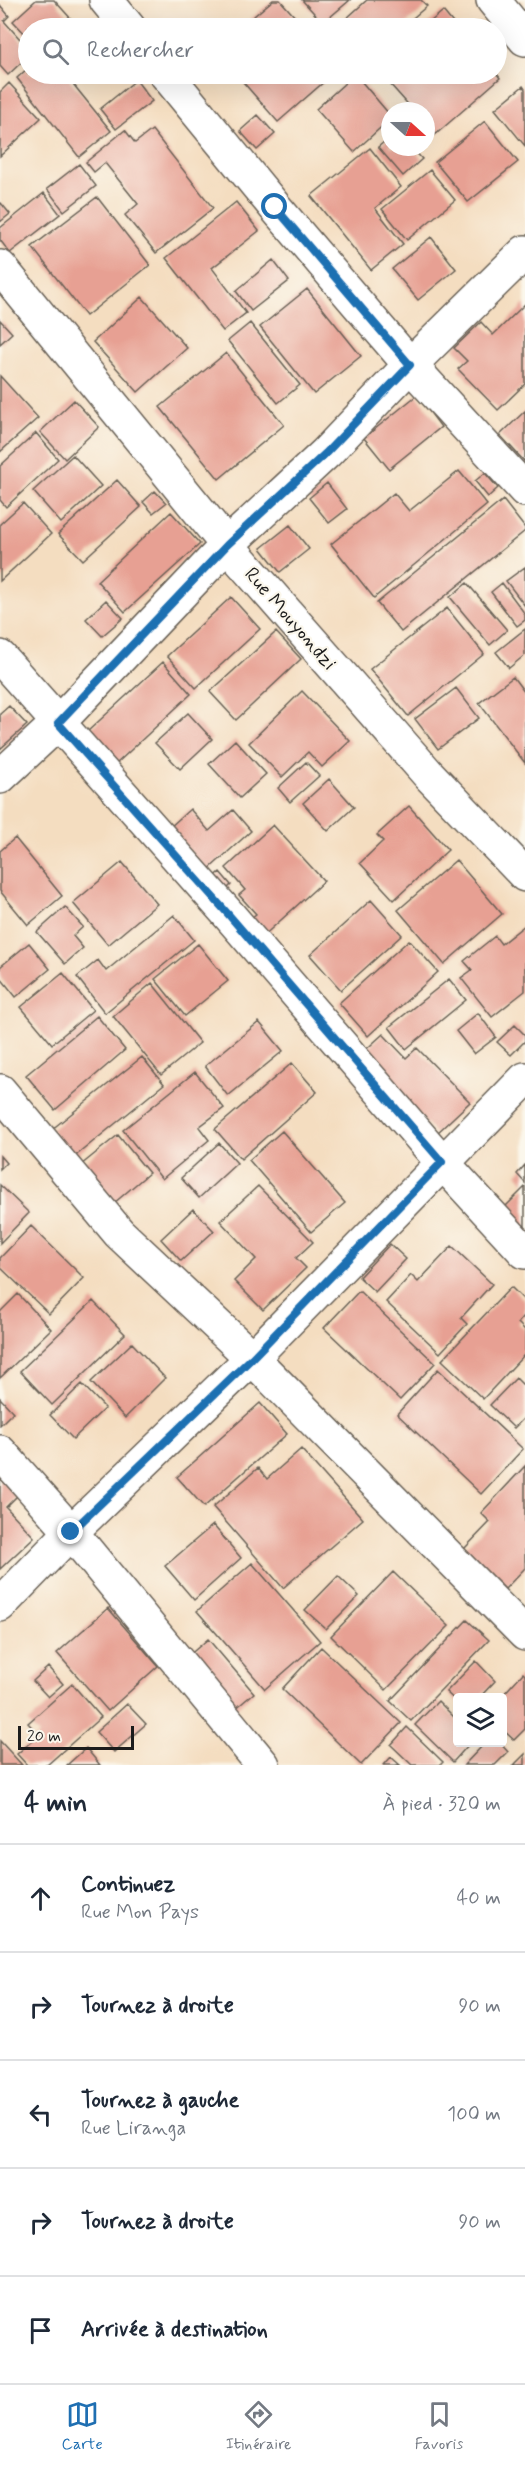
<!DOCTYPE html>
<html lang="fr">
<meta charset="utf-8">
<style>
:root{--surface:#fff;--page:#f6f6f7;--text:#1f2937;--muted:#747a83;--line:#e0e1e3;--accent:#1f6fb2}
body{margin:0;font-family:Mynerve,sans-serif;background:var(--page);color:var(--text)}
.controls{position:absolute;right:18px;bottom:18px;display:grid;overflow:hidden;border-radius:6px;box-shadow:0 6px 24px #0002}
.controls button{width:54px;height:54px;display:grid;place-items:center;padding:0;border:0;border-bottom:2px solid var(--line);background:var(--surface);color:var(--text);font:30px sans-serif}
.compass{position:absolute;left:381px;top:102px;width:54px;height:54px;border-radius:50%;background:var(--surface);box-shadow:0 6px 24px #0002;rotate:111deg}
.scale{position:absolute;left:18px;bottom:15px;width:116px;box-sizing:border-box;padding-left:6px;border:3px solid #1c1c1c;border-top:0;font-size:16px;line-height:21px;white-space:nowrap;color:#1c1c1c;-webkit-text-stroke:4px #fbf7ec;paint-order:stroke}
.stop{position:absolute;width:18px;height:18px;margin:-14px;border:4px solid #1f6fb2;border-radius:50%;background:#fff}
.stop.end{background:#1f6fb2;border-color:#fff;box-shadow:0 2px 6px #0008}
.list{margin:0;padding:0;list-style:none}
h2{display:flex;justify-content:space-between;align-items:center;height:78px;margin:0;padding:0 24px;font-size:26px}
h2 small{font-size:20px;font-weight:400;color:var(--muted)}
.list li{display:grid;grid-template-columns:39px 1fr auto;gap:18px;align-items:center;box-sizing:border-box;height:108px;padding:0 24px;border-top:2px solid var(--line)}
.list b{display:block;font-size:22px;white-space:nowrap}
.list p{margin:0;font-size:20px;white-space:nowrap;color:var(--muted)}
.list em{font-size:20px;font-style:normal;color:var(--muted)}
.icon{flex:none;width:33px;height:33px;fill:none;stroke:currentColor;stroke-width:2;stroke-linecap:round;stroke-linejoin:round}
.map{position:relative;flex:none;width:525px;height:1765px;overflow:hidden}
.search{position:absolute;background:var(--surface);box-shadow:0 6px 24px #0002;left:18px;right:18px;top:18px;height:66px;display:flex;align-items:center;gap:15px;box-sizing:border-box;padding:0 21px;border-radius:33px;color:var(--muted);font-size:22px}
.sheet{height:618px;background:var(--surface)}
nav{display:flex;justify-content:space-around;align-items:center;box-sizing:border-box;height:84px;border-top:2px solid var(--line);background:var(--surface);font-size:16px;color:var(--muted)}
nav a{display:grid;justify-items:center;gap:3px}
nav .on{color:var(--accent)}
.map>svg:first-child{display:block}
</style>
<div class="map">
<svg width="525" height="1765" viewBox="0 0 525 1765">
<rect width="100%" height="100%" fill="#fbf7ec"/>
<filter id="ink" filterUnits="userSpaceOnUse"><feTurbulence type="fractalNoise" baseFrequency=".0167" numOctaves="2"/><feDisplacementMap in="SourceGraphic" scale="12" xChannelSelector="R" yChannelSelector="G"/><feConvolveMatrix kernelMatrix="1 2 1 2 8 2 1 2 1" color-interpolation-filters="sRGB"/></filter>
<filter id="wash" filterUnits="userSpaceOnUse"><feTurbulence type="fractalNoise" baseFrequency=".008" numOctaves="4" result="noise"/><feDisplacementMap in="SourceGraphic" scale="24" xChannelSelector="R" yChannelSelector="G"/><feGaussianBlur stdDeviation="1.35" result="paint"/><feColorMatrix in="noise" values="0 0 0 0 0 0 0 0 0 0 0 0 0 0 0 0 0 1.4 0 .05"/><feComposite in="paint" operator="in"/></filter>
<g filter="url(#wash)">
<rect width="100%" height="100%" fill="#f4ddc0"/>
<g id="blocks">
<path fill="#e7a093" d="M36,0H54L73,21L66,28H28V37L13,21Z
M273,0H280L305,28H240Z
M302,0H350L323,23Z
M367,0H421L427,6L401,28H336Z
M0,5L9,16L4,21L28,48V56L8,75L0,66Z
M443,11L457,28H423Z
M28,68V74H65L111,131L79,157L17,78Z
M236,74H333L278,122Z
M355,74L390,115V119L354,152L316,109Z
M381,74H497L500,78L435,135L426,125V111H414Z
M136,80L152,101L116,129L100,109Z
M9,83L41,118L0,156V92Z
M523,86L525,89V146L495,109Z
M258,115L275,134L257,150L240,131Z
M485,121L518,162L468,202L435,162Z
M125,130L135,143L152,130L213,208L156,253L125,215L138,204L105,163L94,172L86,162Z
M390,137V147H411L422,159L403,176L378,147Z
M370,148L401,187L375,208L403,244L371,270L311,196Z
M79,164L96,186L64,211L47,189Z
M430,170L455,200L407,240L382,209Z
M44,193L60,214L10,253L0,240V228Z
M97,197L150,265L86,316L32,247Z
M236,202L259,231L212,268L246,313L223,331L166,258Z
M1,203L10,214L0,222V205Z
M431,237L456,269L418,300L392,269Z
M273,260L289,281L251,311L236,291Z
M307,289L361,356L314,394L260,327Z
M142,297L187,348L138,392L93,342Z
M525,304V384L498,410L458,369L467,361L454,348L481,322L493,335Z
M0,320L12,333L0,344Z
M250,323L300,385L278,403L228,341Z
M226,353L284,425L219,479L160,407Z
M0,376L38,418L0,452Z
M417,395L441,427L389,469L364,438Z
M74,400L99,427L65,459L40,432Z
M525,411V462L500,435Z
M36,433L58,459L6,507L0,500V466Z
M73,455L101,486L61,523L33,491Z
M459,471L487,505L374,598L331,544L394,493L409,511Z
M485,473L498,488L488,497L475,481Z
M117,480L141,507L83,560L58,534Z
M327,483L347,509L329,523L309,498Z
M155,491L166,503L153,513L143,502Z
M503,500L525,528V531L401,632L377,603Z
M23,503L51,534L0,581V524Z
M171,512L200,544L125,612L97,581Z
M290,525L309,549L280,572L261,548Z
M525,567V606L506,581Z
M467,583L507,630L490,645L450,597Z
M502,583L525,614V620L517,626L491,592Z
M231,597L260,629L196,688L167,656Z
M106,600L123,618L102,636L86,619Z
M447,608L484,654L408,716L370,669Z
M525,629V655L509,668L496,652Z
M276,632L301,659L236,720L210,692Z
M163,662L191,694L116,764L87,732Z
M513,677L525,693V763L479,703Z
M456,688L479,718L438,749L415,719Z
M302,691L350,741L322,767L308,752L282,777L249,743Z
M9,706L27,725L0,749V714Z
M188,713L212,739L180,769L155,743Z
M235,740L266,774L240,798L209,764Z
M306,762L319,776L290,802L278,788Z
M329,779L354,807L328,831L303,803Z
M409,806L448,850L394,900L360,863L383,841L377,835Z
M190,809L209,831L233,810L251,831L207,871L169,828Z
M273,825L324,881L260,939L246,922L256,914L239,895L245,890L226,868Z
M15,838L62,896L28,925L0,891V851Z
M456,860L502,914L444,964L398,910Z
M122,862L157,904L108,945L73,903Z
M220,872L231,885L223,893L211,880Z
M371,900L402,935L341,990L310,955Z
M65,907L83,927L73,936L83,948L65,964L37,932Z
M174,915L194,940L105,1013L77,977L98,960L106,971Z
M525,925V991L492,1017L461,978L472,970L464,961L495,936L501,944Z
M409,940L438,972L368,1036L339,1003Z
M29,943L50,969L16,997L0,977V967Z
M198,944L228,981L185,1016L155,979Z
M63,973L93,1010L52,1044L21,1007Z
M449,979L466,1000L406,1049L389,1027Z
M152,983L200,1043L161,1075L113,1016Z
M478,1013L496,1037L474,1054L456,1031Z
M97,1016L125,1050L55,1110L26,1075Z
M259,1022L283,1051L228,1096L205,1066Z
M515,1025L525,1035V1041L511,1055L497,1042Z
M383,1034L406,1058L417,1048L470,1102L436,1134L360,1055Z
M142,1057L164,1084L73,1158L51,1130Z
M292,1063L317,1092L241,1159L215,1129Z
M195,1072L224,1108L199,1127L209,1140L162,1179L123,1130Z
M282,1131L345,1203L311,1232L249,1160Z
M118,1135L149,1173L113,1204L81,1165Z
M219,1143L237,1163L199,1198L181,1178Z
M0,1156L6,1163L0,1169Z
M525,1165V1183L517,1174Z
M0,1185L29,1213L0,1243Z
M258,1186L313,1242L296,1258L306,1268L263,1310L234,1281L256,1259L220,1221Z
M525,1187V1230L503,1209Z
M193,1209L214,1231L181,1261L161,1239Z
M31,1226L84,1278L49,1314L0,1267V1258Z
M390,1244L406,1259L375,1292L359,1277Z
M452,1246L492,1284L461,1318L467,1324L440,1353L386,1302L411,1275L418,1282Z
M511,1287L525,1301V1315L518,1323L525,1330V1354L483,1399L442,1360Z
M359,1291L435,1363L400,1400L324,1328Z
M18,1294L51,1329L0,1378V1312Z
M93,1301L125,1334L52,1405L20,1371Z
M132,1343L165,1378L125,1418L91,1382Z
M438,1369L523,1449L481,1494L397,1414Z
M516,1378L525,1387V1417L514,1428L490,1405Z
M82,1384L105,1408L73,1439L50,1415Z
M0,1398L13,1412L0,1425Z
M260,1403L287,1434L204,1507L177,1477Z
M301,1449L363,1519L283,1588L213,1507L258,1468L267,1479Z
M525,1466V1568L505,1589L464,1549L490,1522L481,1513Z
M0,1478L17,1496L6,1507L34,1537L0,1569Z
M213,1525L241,1558L194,1600L165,1566Z
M252,1563L320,1641L265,1689L197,1611Z
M393,1572L449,1626L386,1690L331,1636Z
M338,1576L359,1596L326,1629L305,1610Z
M108,1608L158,1666L108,1711L57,1653Z
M467,1620L489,1640L411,1721L390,1701Z
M208,1639L254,1693L234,1710L187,1657Z
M321,1647L401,1723L361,1765L282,1689Z
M476,1661L495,1681L479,1698H458V1703L446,1692Z
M48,1667L63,1684L48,1697L33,1681Z
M523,1673L525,1675V1729L514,1740L502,1729V1698H500Z
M72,1684L101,1717L47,1765H27L17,1754L39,1735L28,1723Z
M438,1701L458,1721V1742H471L453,1762L415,1725Z
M127,1704L146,1724L114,1752L96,1732Z
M407,1727L443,1762L440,1765H412L391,1745Z
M0,1741L22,1765H0Z
M486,1742H499L508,1752L495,1765H464Z
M86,1748L100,1765H67Z
M525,1754V1765H514Z
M391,1757L400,1765H384Z"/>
</g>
</g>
<g filter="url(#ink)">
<use href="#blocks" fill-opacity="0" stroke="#686055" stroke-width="1.5"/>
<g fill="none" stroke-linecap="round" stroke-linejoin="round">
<g stroke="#686055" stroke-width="36">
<path id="minor" d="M106,0L129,28
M493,0L525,39
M166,74L275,207L410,365L525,490
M0,267L227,545L428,774L525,875
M0,657L228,914L442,1162L525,1252
M0,777L58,723L227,545L326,453L410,365L525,252
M0,1091L119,1233L252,1358L525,1634
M0,1452L71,1532L263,1765
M0,1605L71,1532L252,1358L525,1079"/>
</g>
<use href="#minor" stroke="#fff" stroke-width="33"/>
</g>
</g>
<g fill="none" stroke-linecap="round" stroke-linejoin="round" filter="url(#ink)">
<path stroke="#1f6fb2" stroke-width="8" d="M71,1532L252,1358L442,1162L228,914L58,723L227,545L326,453L410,365L275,207"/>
</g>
<g text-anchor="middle" stroke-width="4.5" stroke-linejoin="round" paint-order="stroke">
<g font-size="20" fill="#1c1c1c" stroke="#fbf7ec">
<text transform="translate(291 618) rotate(49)" y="7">Rue Mouyondzi</text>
</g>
</g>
</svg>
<div class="controls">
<button><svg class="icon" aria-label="layers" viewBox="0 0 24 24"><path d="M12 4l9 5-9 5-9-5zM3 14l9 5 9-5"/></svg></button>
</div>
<svg class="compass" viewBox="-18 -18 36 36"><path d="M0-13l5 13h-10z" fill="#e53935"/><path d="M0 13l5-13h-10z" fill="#747a83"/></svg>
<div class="scale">20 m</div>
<div class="stop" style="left:275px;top:207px"></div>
<div class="stop end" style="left:71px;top:1532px"></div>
<div class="search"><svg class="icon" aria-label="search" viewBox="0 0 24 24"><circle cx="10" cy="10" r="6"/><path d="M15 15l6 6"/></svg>Rechercher</div>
</div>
<section class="sheet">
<h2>4 min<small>À pied · 320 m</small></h2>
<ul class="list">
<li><svg class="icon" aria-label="ahead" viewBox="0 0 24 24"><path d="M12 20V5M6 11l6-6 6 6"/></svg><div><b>Continuez</b><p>Rue Mon Pays</p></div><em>40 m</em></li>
<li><svg class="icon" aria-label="right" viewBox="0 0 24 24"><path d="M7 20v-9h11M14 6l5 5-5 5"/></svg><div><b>Tournez à droite</b></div><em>90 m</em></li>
<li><svg class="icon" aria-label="left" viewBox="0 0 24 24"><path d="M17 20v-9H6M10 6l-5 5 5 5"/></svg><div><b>Tournez à gauche</b><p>Rue Liranga</p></div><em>100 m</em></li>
<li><svg class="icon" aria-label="right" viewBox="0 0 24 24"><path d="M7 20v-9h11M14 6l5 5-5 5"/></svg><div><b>Tournez à droite</b></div><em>90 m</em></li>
<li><svg class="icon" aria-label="arrive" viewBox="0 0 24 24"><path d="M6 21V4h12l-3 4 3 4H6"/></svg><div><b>Arrivée à destination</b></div></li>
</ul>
</section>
<nav>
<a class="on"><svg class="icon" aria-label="map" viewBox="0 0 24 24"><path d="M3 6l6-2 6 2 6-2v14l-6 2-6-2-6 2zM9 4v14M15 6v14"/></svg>Carte</a>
<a><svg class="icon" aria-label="directions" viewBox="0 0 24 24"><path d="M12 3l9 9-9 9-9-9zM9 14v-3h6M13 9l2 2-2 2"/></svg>Itinéraire</a>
<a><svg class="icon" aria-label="saved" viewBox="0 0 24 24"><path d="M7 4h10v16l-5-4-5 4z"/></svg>Favoris</a>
</nav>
